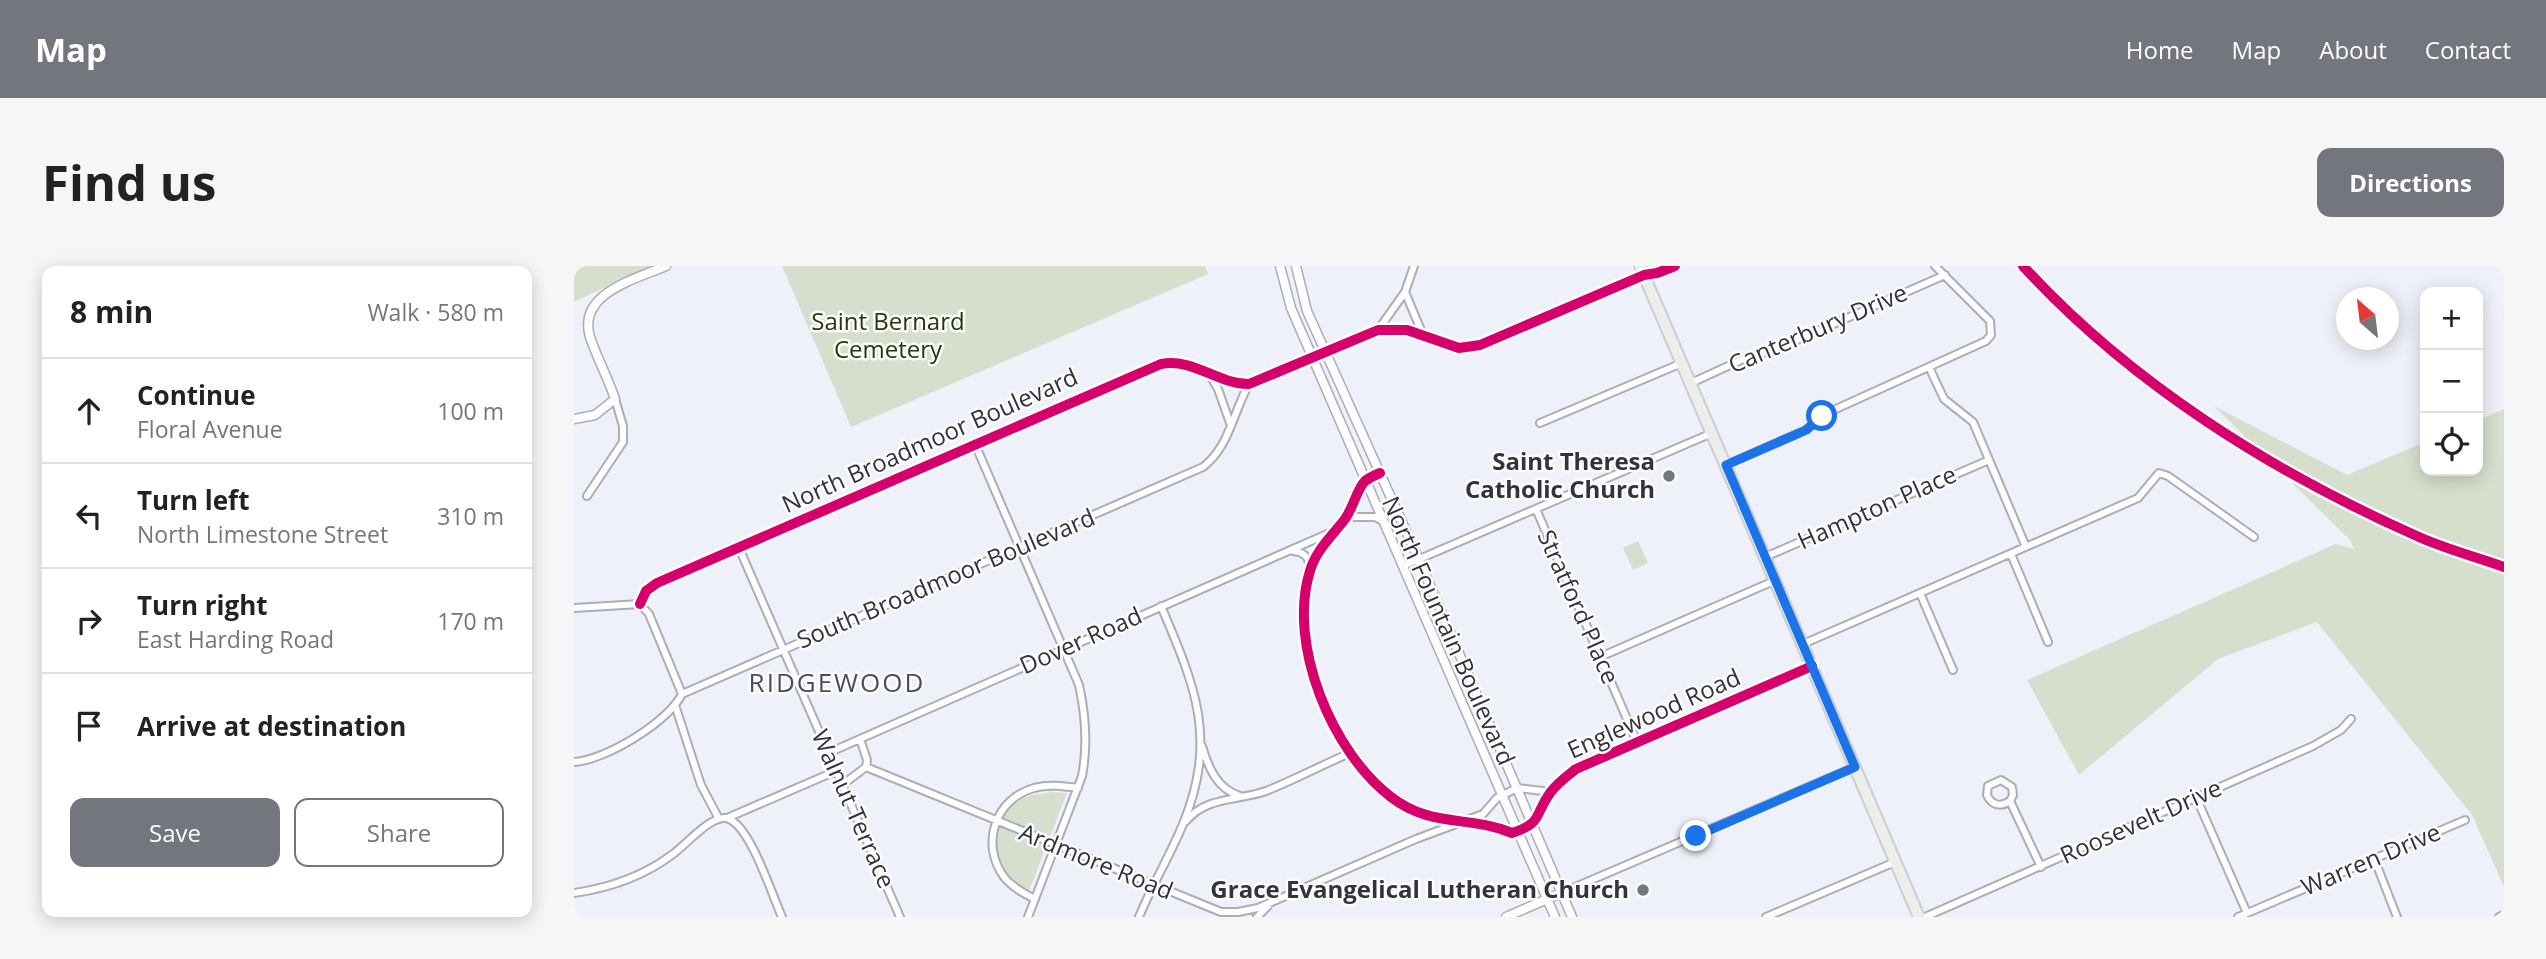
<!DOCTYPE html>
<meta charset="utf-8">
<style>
:root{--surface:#fff;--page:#f6f6f6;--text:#222;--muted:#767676;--line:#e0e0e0;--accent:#74767e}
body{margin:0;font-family:"Open Sans",sans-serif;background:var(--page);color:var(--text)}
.controls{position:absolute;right:21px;top:21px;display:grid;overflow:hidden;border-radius:14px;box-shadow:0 4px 18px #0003}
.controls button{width:63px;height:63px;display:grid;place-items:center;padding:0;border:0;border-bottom:2px solid var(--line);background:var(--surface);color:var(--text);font:35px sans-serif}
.compass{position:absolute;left:1762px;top:21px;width:63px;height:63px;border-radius:50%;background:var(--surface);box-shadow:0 4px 18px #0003;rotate:332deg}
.stop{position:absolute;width:21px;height:21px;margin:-16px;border:5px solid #1a73e8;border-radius:50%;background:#fff}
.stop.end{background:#1a73e8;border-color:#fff;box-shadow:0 2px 7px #0008}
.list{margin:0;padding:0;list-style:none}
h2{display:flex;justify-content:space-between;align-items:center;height:91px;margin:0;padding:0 28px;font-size:30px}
h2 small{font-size:23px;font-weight:400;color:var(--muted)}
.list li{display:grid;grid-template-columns:46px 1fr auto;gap:21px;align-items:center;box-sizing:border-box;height:105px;padding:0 28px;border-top:2px solid var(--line)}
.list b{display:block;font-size:26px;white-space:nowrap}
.list p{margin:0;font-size:23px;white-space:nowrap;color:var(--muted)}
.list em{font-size:23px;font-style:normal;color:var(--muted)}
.actions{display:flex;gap:14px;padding:21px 28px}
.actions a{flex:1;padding:16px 0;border:2px solid var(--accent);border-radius:14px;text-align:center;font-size:24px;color:var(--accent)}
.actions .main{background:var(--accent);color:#fff}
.icon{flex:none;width:38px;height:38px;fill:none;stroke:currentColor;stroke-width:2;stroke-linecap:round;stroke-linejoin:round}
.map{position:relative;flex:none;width:1930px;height:651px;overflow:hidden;border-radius:14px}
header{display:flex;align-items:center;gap:42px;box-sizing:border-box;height:98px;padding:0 35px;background:var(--accent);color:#fff}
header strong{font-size:33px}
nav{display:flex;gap:38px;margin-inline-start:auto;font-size:24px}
.intro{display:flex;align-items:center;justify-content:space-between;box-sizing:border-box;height:168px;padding:0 42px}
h1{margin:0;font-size:49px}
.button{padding:18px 32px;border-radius:14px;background:var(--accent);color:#fff;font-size:24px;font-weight:700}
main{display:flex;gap:42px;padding:0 42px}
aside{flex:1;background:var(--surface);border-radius:14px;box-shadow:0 4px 18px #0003}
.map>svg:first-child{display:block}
</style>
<header>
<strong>Map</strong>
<nav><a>Home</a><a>Map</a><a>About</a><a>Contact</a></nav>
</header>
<div class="intro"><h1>Find us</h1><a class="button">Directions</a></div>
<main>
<aside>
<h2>8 min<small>Walk · 580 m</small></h2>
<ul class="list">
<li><svg class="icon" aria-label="ahead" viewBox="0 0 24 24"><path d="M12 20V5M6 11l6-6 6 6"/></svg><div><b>Continue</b><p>Floral Avenue</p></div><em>100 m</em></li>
<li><svg class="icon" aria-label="left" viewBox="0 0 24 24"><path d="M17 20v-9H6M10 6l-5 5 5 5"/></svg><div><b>Turn left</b><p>North Limestone Street</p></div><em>310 m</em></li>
<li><svg class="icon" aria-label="right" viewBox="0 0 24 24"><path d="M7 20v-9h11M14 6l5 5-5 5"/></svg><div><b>Turn right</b><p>East Harding Road</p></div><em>170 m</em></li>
<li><svg class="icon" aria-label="arrive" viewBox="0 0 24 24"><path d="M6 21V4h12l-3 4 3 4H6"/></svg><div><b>Arrive at destination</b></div></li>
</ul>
<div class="actions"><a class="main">Save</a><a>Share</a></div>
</aside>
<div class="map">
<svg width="1930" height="651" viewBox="0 0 1930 651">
<rect width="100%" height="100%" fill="#eff1fa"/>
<path fill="#d6dfce" d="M0,0H77L0,36Z
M208,0H631L634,8L277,161Z
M1640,140L1773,209L1851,176V205H1904V154L1930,143V621L1898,549L1743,356L1644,393L1505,509L1453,414L1762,278L1780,283L1776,274Z
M1064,275L1074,297L1059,304L1049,282Z
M478,526L493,527L455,625C416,617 412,558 441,537C452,529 465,528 478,526Z"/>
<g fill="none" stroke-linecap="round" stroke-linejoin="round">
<g stroke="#acadb5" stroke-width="10">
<path id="minor" d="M831,26L849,69
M804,64L831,26L840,0
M1355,101L1370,133L1399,156L1452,281
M635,108L644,123L656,157
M1117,117L1165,95L1207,81L1371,9
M966,157L1108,97
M401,178L505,419C512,451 514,479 508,510L454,651
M1152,199L1232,164L1253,147L1412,75L1417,69L1416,55L1361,0
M806,207C801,209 795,212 791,215C783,223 779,242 771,253C758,270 742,284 736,305C713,378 758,486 817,531C857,562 894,549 938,567C969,557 960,549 976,527C983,517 993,510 1002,503L1238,400
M13,230L49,176V160L41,133
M962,243L1063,476
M773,251H801L809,255
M165,282L326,651
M719,285C730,286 735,291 736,302
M1437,288L1474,376
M1191,291L1415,194
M829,300L1138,167
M1346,327L1379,404
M66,338L72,325L83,317L587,98C620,92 643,118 675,118L804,64H833L885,82L906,79L1070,9L1083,7L1101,0
M66,338L75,348L108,428
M0,342L66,338
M1229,378L1564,232L1585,207L1594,210L1680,271
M1026,391L1202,314
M101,439L127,519L145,553
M628,480C634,501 643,523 666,530
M254,487L760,265
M0,496C32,494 94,456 108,428L629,201C656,180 659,146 675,118
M292,501L647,646H664L684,642L842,573L909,548L923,532L943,522L977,526
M268,519L292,501L293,494L286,473
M1622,531L1673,647
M1436,535C1427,541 1418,540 1413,529L1414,520L1427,514L1438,521L1439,529L1436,535L1467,601
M153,552L262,505
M612,555C633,530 664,535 692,525C720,514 748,499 776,487
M1800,592L1823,651
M0,627C35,622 70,610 99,588C112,579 139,546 155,553C177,562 198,629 208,651
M987,627L1281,501
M461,633C449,627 438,621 430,611C406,578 421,533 460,522C474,518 489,520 504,522
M565,651C578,619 596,590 609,558C644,472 621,420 587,340
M683,651L694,640
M1192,651L1321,596
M1351,651L1739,480L1767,464L1777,453
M1664,651L1891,554
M1925,651L1930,649"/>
</g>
<g stroke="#acadb5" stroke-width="11">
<path id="tertiary" d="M706,0L717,42L981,651
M722,0L733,45L845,294L998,651
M0,153L21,149L41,133C34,112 23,92 16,71C3,27 62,13 92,0
M932,651L987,627"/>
</g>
<g stroke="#cccdd2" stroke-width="14">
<path id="primary" d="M1066,0L1345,651"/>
</g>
<use href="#minor" stroke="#fdfdfe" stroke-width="6"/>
<use href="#tertiary" stroke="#fdfdfe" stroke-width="8"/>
<use href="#primary" stroke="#eceee9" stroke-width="10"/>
<g stroke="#fcfcfc" stroke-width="15">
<path id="cycleway" d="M1449,0C1557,118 1700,207 1845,271C1872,283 1902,291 1930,301
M806,207C801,209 795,212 791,215C783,223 779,242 771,253C758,270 742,284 736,305C713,378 758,486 817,531C857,562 894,549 938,567C969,557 960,549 976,527C983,517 993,510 1002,503L1238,400
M66,338L72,325L83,317L587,98C620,92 643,118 675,118L804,64H833L885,82L906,79L1070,9L1083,7L1101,0"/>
</g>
<use href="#cycleway" stroke="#d6006c" stroke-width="10"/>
</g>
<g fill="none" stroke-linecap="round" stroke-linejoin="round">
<path stroke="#1a73e8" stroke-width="9" d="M1122,570L1281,501L1152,199L1232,164L1248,150"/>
</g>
<g fill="#74767e" stroke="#fcfcfc" stroke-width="2.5">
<circle cx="1095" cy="210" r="7"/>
<circle cx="1069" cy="624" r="7"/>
</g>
<g text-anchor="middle" stroke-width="5" stroke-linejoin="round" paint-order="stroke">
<g font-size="24" fill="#2a3707" stroke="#fcfcfc">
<text x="314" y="64">Saint Bernard<tspan x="314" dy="28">Cemetery</tspan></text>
</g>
<g font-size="24" fill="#32333b" stroke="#fcfcfc">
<text transform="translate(1244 63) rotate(-23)" y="8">Canterbury Drive</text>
<text transform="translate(356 175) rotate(-24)" y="8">North Broadmoor Boulevard</text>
<text transform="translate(1303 242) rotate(-24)" y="8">Hampton Place</text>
<text transform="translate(372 313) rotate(-23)" y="8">South Broadmoor Boulevard</text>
<text transform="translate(1004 341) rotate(66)" y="8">Stratford Place</text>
<text transform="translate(874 365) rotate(66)" y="8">North Fountain Boulevard</text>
<text transform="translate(507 375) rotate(-24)" y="8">Dover Road</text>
<text transform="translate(1080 448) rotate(-24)" y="8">Englewood Road</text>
<text transform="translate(279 543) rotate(66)" y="8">Walnut Terrace</text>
<text transform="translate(1567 556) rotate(-24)" y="8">Roosevelt Drive</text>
<text transform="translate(1797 594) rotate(-23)" y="8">Warren Drive</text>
<text transform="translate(522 596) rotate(22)" y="8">Ardmore Road</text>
</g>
<g font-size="24" font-weight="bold" fill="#32333b" stroke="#fcfcfc" text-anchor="end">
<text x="1081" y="204">Saint Theresa<tspan x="1081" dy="28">Catholic Church</tspan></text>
<text x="1055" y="632">Grace Evangelical Lutheran Church</text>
</g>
<g font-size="26" letter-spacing="2" fill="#4b4d5e" stroke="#fcfcfc">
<text x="263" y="426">RIDGEWOOD</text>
</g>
</g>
</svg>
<div class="controls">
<button>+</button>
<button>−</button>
<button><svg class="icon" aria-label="locate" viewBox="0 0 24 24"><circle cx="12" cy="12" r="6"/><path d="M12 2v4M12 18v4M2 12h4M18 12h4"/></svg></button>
</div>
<svg class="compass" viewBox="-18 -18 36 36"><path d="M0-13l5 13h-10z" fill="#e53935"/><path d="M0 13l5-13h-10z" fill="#767676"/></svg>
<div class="stop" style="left:1248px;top:150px"></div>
<div class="stop end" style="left:1122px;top:570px"></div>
</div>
</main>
